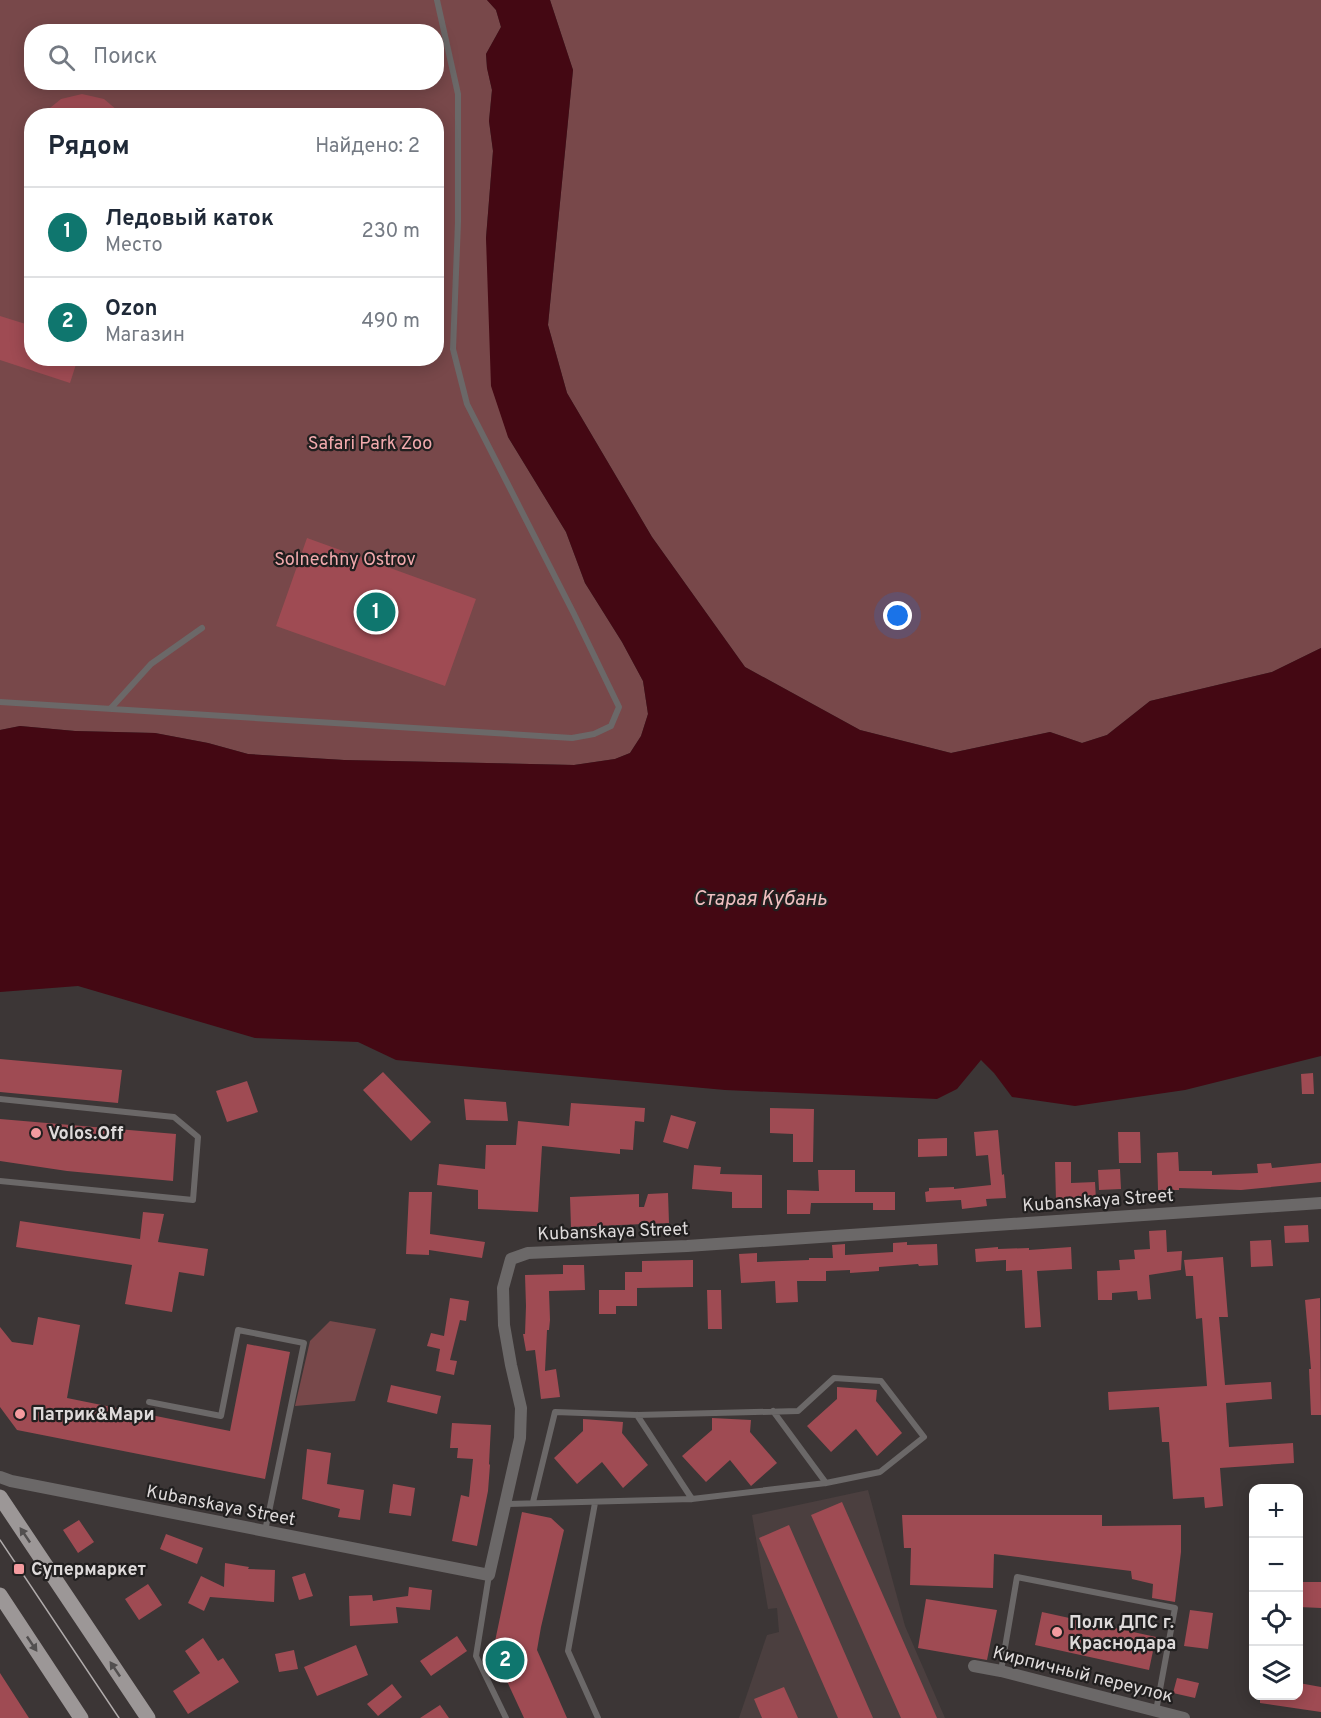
<!DOCTYPE html>
<html lang="ru">
<meta charset="utf-8">
<style>
:root{--surface:#fff;--page:#f6f6f7;--text:#1f2937;--muted:#747a83;--line:#e0e1e3;--accent:#0f766e}
body{margin:0;font-family:Overpass,sans-serif;background:var(--page);color:var(--text)}
.controls{position:absolute;right:18px;bottom:18px;display:grid;overflow:hidden;border-radius:12px;box-shadow:0 3px 15px #0003}
.controls button{width:54px;height:54px;display:grid;place-items:center;padding:0;border:0;border-bottom:2px solid var(--line);background:var(--surface);color:var(--text);font:30px sans-serif}
.you{position:absolute;left:898px;top:616px;width:21px;height:21px;margin:-15px;border:4px solid #fff;border-radius:50%;background:#1a73e8;box-shadow:0 0 0 9px #1a73e833}
.badge{display:grid;place-items:center;width:39px;height:39px;border-radius:50%;background:var(--accent);color:#fff;font-size:20px;font-weight:700}
.pin{position:absolute;translate:-50% -50%;border:3px solid #fff;box-shadow:0 2px 6px #0006}
.list{margin:0;padding:0;list-style:none}
h2{display:flex;justify-content:space-between;align-items:center;height:78px;margin:0;padding:0 24px;font-size:26px}
h2 small{font-size:20px;font-weight:400;color:var(--muted)}
.list li{display:grid;grid-template-columns:39px 1fr auto;gap:18px;align-items:center;box-sizing:border-box;height:90px;padding:0 24px;border-top:2px solid var(--line)}
.list b{display:block;font-size:22px;white-space:nowrap}
.list p{margin:0;font-size:20px;white-space:nowrap;color:var(--muted)}
.list em{font-size:20px;font-style:normal;color:var(--muted)}
.icon{flex:none;width:33px;height:33px;fill:none;stroke:currentColor;stroke-width:2;stroke-linecap:round;stroke-linejoin:round}
.map{position:relative;flex:none;width:1321px;height:1718px;overflow:hidden}
.search{position:absolute;background:var(--surface);box-shadow:0 3px 15px #0003;left:24px;top:24px;width:420px;height:66px;display:flex;align-items:center;gap:15px;box-sizing:border-box;padding:0 21px;border-radius:24px;color:var(--muted);font-size:22px}
.panel{position:absolute;background:var(--surface);box-shadow:0 3px 15px #0003;left:24px;top:108px;width:420px;height:258px;border-radius:24px}
.map>svg:first-child{display:block}
</style>
<div class="map">
<svg width="1321" height="1718" viewBox="0 0 1321 1718">
<rect width="100%" height="100%" fill="#3c3636"/>
<path fill="#4b3f3f" d="M868,1490L905,1626L945,1718H739L767,1635L779,1632L777,1608L768,1609L752,1515Z"/>
<path fill="#78484a" fill-rule="evenodd" d="M0,0H487L496,10L501,27L486,54L487,68L492,90L489,121L493,151L486,238L508,437L566,532L585,583L622,642L643,681L648,714L641,736L630,753L615,759L574,765L344,760L248,754L208,743L155,733L75,731L20,726L0,730ZM32,32H436V82H32ZM32,116H436V358H32Z
M550,0H1321V648L1272,672L1150,701L1107,735L1082,743L1050,732L951,753L860,730L745,667L652,537L567,393L548,325L573,70Z
M330,1321L376,1329L355,1401L295,1406L310,1341Z"/>
<path fill="#440813" d="M487,0H550L573,70L548,325L567,393L652,537L745,667L860,730L951,753L1050,732L1082,743L1107,735L1150,701L1272,672L1321,648V1056L1185,1090L1075,1106L1012,1097L994,1073L981,1060L957,1089L937,1099L725,1090L396,1060L358,1042L255,1038L78,986L0,992V730L20,726L75,731L155,733L208,743L248,754L344,760L574,765L615,759L630,753L641,736L648,714L643,681L622,642L585,583L566,532L508,437L491,386L486,238L493,151L489,121L492,90L487,68L486,54L501,27L496,10Z"/>
<path fill="#9f4b53" d="M82,94L104,99L124,116H40L61,99Z
M0,316L32,326V358H78L70,383L0,360Z
M307,538L476,599L445,686L276,626Z
M0,1059L122,1070L118,1103L0,1092Z
M383,1072L431,1122L411,1141L363,1090Z
M1313,1073L1314,1094H1302L1301,1074Z
M247,1081L258,1112L227,1122L216,1091Z
M464,1099L506,1102L508,1121L466,1120Z
M571,1103L645,1108L644,1122L635,1121L633,1150L620,1149V1154L542,1146L538,1212L478,1209V1190L437,1185L439,1164L485,1169L486,1145H516L518,1121L569,1126Z
M770,1108L814,1109L813,1162H793V1134L770,1133Z
M671,1115L696,1122L688,1149L663,1142Z
M0,1119L176,1134L173,1181L67,1171L0,1161Z
M998,1130L1002,1175L1004,1174L1006,1198L986,1199L987,1206L962,1209L961,1200L926,1202L925,1192L929,1191V1188L954,1187V1189L991,1185L988,1155L976,1156L974,1132Z
M1118,1132H1140L1141,1163H1119Z
M947,1138V1156L918,1157V1139Z
M1178,1152L1179,1171H1212V1175L1258,1173L1257,1164L1271,1163L1272,1168L1321,1163V1182L1241,1190L1179,1188V1190H1158L1157,1153Z
M1055,1162H1071V1183L1095,1182L1096,1200L1056,1201Z
M694,1165L721,1167L720,1174L762,1175V1208H732V1192L692,1189Z
M1120,1169L1121,1189L1099,1190L1098,1170Z
M818,1170H855V1192H895V1210H873V1203H811L810,1214H787V1190L819,1191Z
M409,1192H432L430,1234L485,1242L482,1258L429,1250V1255L406,1254Z
M668,1193L669,1223L571,1227L570,1197L639,1194V1207H644L648,1194Z
M143,1212L164,1214L158,1242L208,1249L204,1276L179,1272L172,1312L125,1304L132,1265L16,1247L20,1221L140,1239Z
M1308,1225L1309,1242L1285,1243L1284,1226Z
M1166,1230L1167,1252L1182,1251L1181,1270L1149,1275L1151,1299L1138,1300L1137,1291L1112,1293V1300H1098L1097,1271L1120,1270L1119,1260L1135,1259L1134,1250L1150,1249L1149,1231Z
M1271,1240L1273,1266L1251,1267L1250,1241Z
M907,1242V1245L937,1244L938,1265L919,1266L918,1264L879,1267V1271L850,1273V1270L826,1271V1281H797L798,1302L776,1303L775,1281L741,1283L739,1254L757,1253V1262L809,1260V1258H833L832,1245L845,1244V1255L893,1252V1243Z
M998,1247V1249L1029,1248V1250L1071,1247L1072,1269L1037,1271L1041,1327L1025,1328L1022,1270L1006,1271V1260L976,1262L975,1249Z
M1223,1257L1228,1317H1219L1225,1385L1271,1382L1272,1399L1226,1403L1229,1447L1293,1443L1294,1463L1220,1468L1223,1506L1205,1508L1204,1497L1173,1499L1169,1442H1162L1159,1407L1109,1410L1108,1392L1207,1386L1202,1318L1196,1319L1193,1276H1186L1184,1260Z
M693,1260V1287L637,1288V1306H616V1314H599V1290H625V1272H642V1261Z
M563,1265H584L585,1290L549,1291L550,1320L549,1330H547L545,1371L556,1369L560,1397L541,1399L535,1350L526,1351L523,1334H525L526,1306L525,1275L563,1274Z
M707,1290H721L722,1329H708Z
M450,1298L469,1301L466,1321L460,1320L450,1360L457,1361L454,1375L436,1371L440,1349L427,1346L431,1333L444,1336Z
M1320,1298L1321,1415H1311L1309,1369H1311L1305,1300Z
M38,1317L80,1325L67,1398L230,1431L247,1344L290,1352L265,1479L17,1430L0,1407V1327L12,1342L33,1345Z
M391,1385L441,1396L437,1414L387,1402Z
M837,1387L877,1390L876,1401L902,1433L877,1456L856,1429L831,1452L807,1426L837,1399Z
M712,1418L751,1420L750,1432L777,1463L751,1486L730,1460L706,1482L682,1456L712,1430Z
M583,1419L623,1422L622,1433L648,1465L623,1488L602,1462L577,1484L554,1458L583,1431Z
M452,1423L491,1425L489,1464L490,1465L488,1491L477,1546L452,1541L461,1495L469,1497L473,1459L457,1458L458,1448H450Z
M307,1449L331,1453L327,1484L364,1490L360,1520L338,1517L340,1509L302,1499Z
M393,1484L415,1488L411,1516L389,1513Z
M842,1502L923,1686L937,1718H901L811,1515Z
M522,1512L551,1518L564,1530L541,1627L537,1650L567,1718H524L493,1651Z
M902,1515H1102V1526L1181,1525V1552L1175,1602L1152,1598L1153,1584L1132,1579L1131,1571L994,1554L993,1588L910,1585L911,1548H904Z
M79,1520L94,1542L78,1553L63,1530Z
M789,1525L873,1718H838L759,1538Z
M166,1534L203,1548L197,1564L160,1549Z
M225,1563L249,1567L248,1569L275,1570L274,1602L210,1597L204,1611L188,1603L201,1576L224,1587Z
M305,1573L313,1596L299,1600L292,1577Z
M1299,1582H1321V1608L1299,1607Z
M148,1584L162,1605L139,1620L125,1599Z
M409,1587L432,1590L430,1610L396,1607L398,1623L350,1626L349,1596L372,1595L373,1601L379,1600L408,1596Z
M926,1599L997,1610L987,1660L918,1648Z
M1190,1610L1213,1613L1208,1649L1184,1646Z
M1042,1612L1156,1637L1149,1670L1035,1645Z
M457,1636L467,1651L431,1676L420,1661Z
M203,1638L218,1661L223,1658L239,1682L188,1714L173,1691L200,1673L185,1651Z
M356,1645L368,1675L317,1696L304,1667Z
M294,1650L298,1669L279,1672L275,1654Z
M0,1673L29,1718H0Z
M1177,1678L1199,1683L1195,1698L1173,1693Z
M1299,1683L1321,1687V1712L1260,1703V1695H1299Z
M392,1684L402,1697L378,1716L367,1704Z
M784,1687L798,1718H762L754,1699Z
M440,1705L449,1718H420Z"/>
<g fill="none" stroke-linecap="round" stroke-linejoin="round">
<path stroke="#6b6868" stroke-width="6" d="M0,702L572,738L594,734L611,726L619,707L574,614L467,404L453,349L458,222V94L437,0
M111,708L151,664L202,628
M0,1099L174,1117L198,1137L193,1200L0,1181
M149,1402L221,1416L238,1330L304,1343L265,1531
M773,1411L826,1483
M637,1415L692,1499
M595,1503L568,1651L598,1718
M506,1504L692,1499L826,1483L880,1472L924,1437L881,1381L834,1378L798,1411L637,1415L555,1412L533,1502
M489,1575L476,1656L506,1718
M1001,1671L1017,1577L1175,1608L1156,1711"/>
<path stroke="#6b6868" stroke-width="12" d="M0,1477L11,1481L489,1575L520,1438L521,1408L511,1365L504,1325L503,1288L511,1259L528,1253L687,1246L1321,1203
M974,1666L1001,1671L1184,1718"/>
<path stroke="#9c9797" stroke-width="15" d="M0,1497L148,1718
M0,1595L81,1718"/>
<path stroke="#b0abab" stroke-width="1.5" d="M0,1540L119,1718"/>
</g>
<defs><path id="oneway-solid" d="M-6-.8H1V-3.2L6.5 0L1 3.2V.8H-6Z" transform="scale(1.5)"/></defs>
<g fill="#524f4f">
<use href="#oneway-solid" transform="translate(25 1535) rotate(-124)"/>
<use href="#oneway-solid" transform="translate(32 1644) rotate(56)"/>
<use href="#oneway-solid" transform="translate(115 1669) rotate(-124)"/>
</g>
<g fill="#f49b9f" stroke="#211f1f" stroke-width="2">
<circle cx="36" cy="1133" r="6"/>
<circle cx="20" cy="1414" r="6"/>
<rect x="13" y="1563" width="12" height="12" rx="3"/>
<circle cx="1057" cy="1632" r="6"/>
</g>
<g text-anchor="middle" stroke-width="4.5" stroke-linejoin="round" paint-order="stroke">
<g font-size="18" fill="#f3abae" stroke="#211f1f">
<text x="370" y="449">Safari Park Zoo</text>
<text x="345" y="565">Solnechny Ostrov</text>
</g>
<g font-size="18" font-weight="bold" fill="#dedada" stroke="#211f1f" text-anchor="start">
<text x="48" y="1139">Volos.Off</text>
<text x="32" y="1420">Патрик&amp;Мари</text>
<text x="31" y="1575">Супермаркет</text>
<text x="1069" y="1628">Полк ДПС г.<tspan x="1069" dy="21">Краснодара</tspan></text>
</g>
<g font-size="18" fill="#dedada" stroke="#211f1f">
<text transform="translate(1098 1200) rotate(-4)" y="6">Kubanskaya Street</text>
<text transform="translate(613 1231) rotate(-2)" y="6">Kubanskaya Street</text>
<text transform="translate(221 1505) rotate(11)" y="6">Kubanskaya Street</text>
<text transform="translate(1083 1674) rotate(14)" y="6">Кирпичный переулок</text>
</g>
<g font-size="20" font-style="italic" fill="#f0bfc0" stroke="#211f1f">
<text x="760" y="905">Старая Кубань</text>
</g>
</g>
</svg>
<div class="controls">
<button>+</button>
<button>−</button>
<button><svg class="icon" aria-label="locate" viewBox="0 0 24 24"><circle cx="12" cy="12" r="6"/><path d="M12 2v4M12 18v4M2 12h4M18 12h4"/></svg></button>
<button><svg class="icon" aria-label="layers" viewBox="0 0 24 24"><path d="M12 4l9 5-9 5-9-5zM3 14l9 5 9-5"/></svg></button>
</div>
<div class="you"></div>
<div class="pin badge" style="left:376px;top:612px">1</div>
<div class="pin badge" style="left:505px;top:1660px">2</div>
<div class="search"><svg class="icon" aria-label="search" viewBox="0 0 24 24"><circle cx="10" cy="10" r="6"/><path d="M15 15l6 6"/></svg>Поиск</div>
<section class="panel">
<h2>Рядом<small>Найдено: 2</small></h2>
<ul class="list">
<li><span class="badge">1</span><div><b>Ледовый каток</b><p>Место</p></div><em>230 m</em></li>
<li><span class="badge">2</span><div><b>Ozon</b><p>Магазин</p></div><em>490 m</em></li>
</ul>
</section>
</div>
